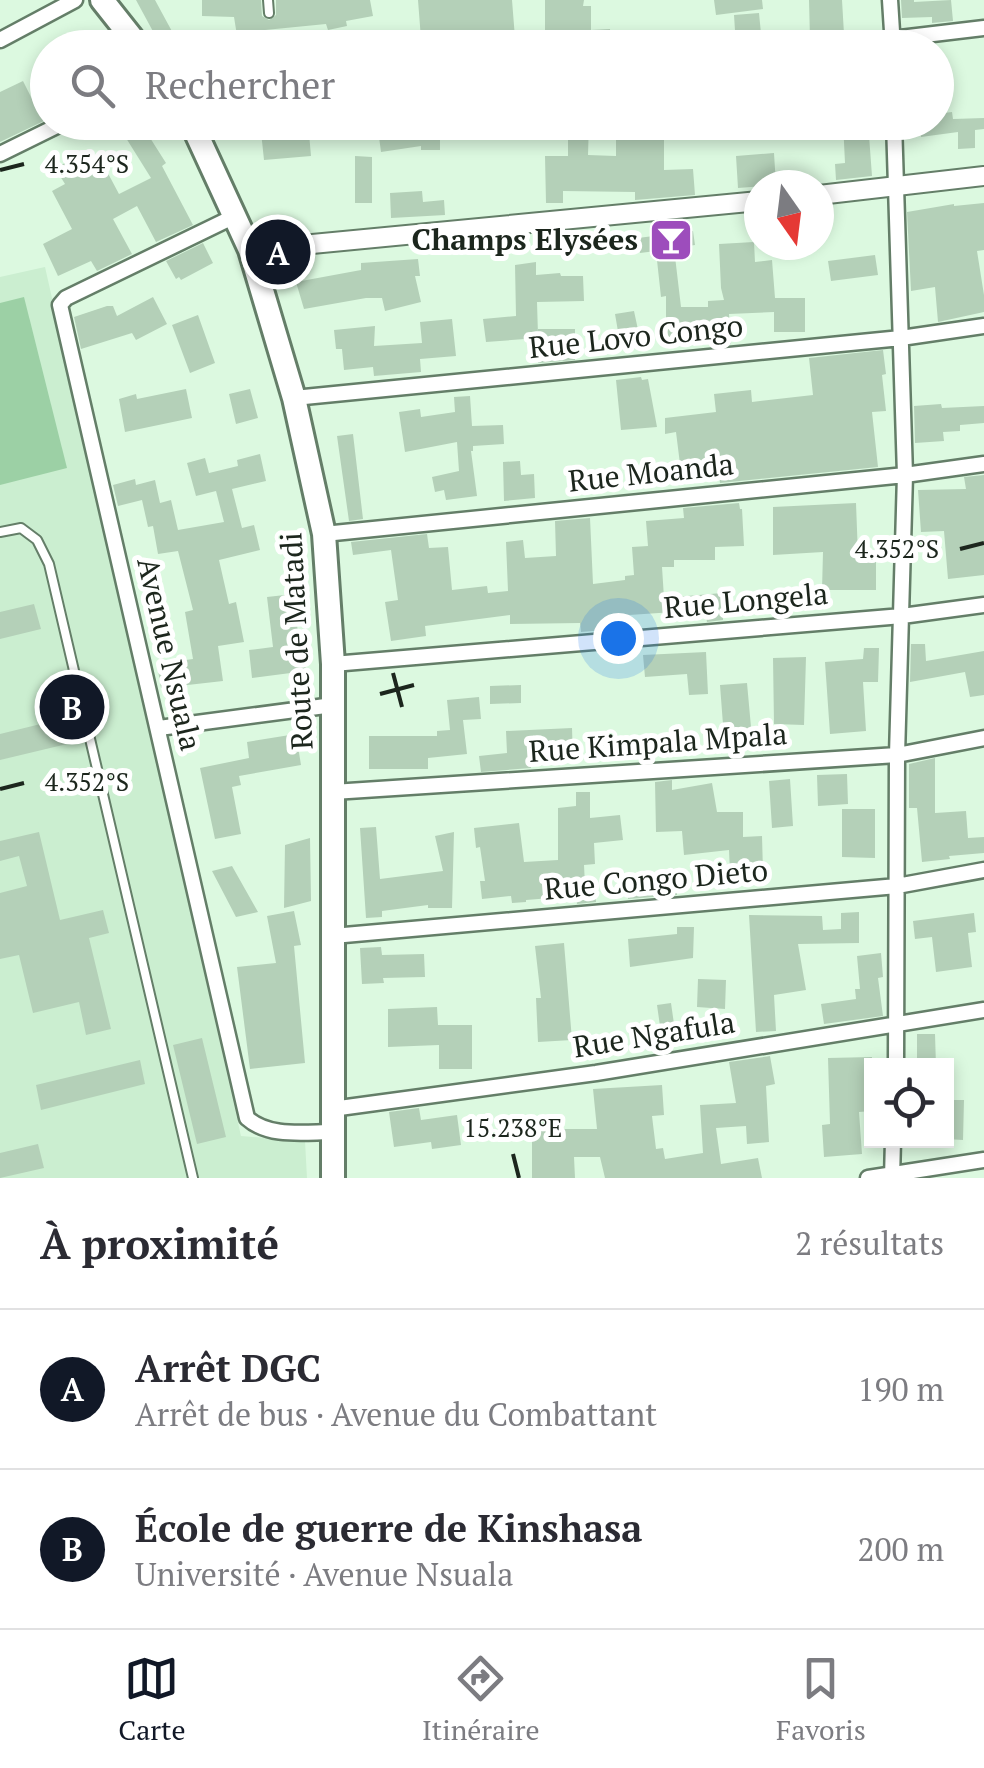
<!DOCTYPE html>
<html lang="fr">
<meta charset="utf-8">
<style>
:root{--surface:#fff;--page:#f2f2f3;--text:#2b2b33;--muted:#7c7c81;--line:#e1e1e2;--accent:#111827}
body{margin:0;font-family:"PT Serif",serif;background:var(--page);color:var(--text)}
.controls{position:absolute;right:30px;bottom:30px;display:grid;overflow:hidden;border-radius:0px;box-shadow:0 5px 15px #0003}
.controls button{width:90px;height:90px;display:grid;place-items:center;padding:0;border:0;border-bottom:2px solid var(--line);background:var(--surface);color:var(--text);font:50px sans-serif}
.compass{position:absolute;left:744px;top:170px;width:90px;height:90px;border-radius:50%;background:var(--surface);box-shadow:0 5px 15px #0003;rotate:166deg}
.you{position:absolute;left:618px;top:638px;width:35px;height:35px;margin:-25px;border:8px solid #fff;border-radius:50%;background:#1a73e8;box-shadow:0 0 0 15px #1a73e833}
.badge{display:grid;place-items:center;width:65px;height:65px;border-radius:50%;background:var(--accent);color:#fff;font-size:32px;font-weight:700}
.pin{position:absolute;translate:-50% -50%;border:5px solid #fff;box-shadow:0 2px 10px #0006}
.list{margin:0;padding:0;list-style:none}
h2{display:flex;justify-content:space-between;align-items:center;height:130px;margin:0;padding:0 40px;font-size:42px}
h2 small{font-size:32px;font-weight:400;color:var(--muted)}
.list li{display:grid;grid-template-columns:65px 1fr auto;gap:30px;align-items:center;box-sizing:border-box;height:160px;padding:0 40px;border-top:2px solid var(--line)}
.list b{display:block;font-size:38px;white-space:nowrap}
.list p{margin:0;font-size:32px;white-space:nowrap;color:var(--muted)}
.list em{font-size:32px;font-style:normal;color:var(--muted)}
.icon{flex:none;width:55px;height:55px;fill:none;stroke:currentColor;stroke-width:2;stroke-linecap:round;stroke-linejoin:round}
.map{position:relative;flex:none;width:984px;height:1178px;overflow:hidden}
.search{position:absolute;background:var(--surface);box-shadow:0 5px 15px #0003;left:30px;right:30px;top:30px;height:110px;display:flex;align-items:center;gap:25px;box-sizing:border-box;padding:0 35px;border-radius:55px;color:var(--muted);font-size:38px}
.sheet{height:450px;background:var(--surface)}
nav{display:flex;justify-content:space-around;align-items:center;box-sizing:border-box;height:140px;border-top:2px solid var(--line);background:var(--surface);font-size:28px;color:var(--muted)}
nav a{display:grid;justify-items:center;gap:5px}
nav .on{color:var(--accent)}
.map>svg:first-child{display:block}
</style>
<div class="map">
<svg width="984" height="1178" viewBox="0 0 984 1178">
<rect width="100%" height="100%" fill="#dcf9e0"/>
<path fill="#cbeed0" d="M45,267L241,1136L305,1141L307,1178H0V277Z"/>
<path fill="#9cd0a5" d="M24,297L67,468L0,485V303Z"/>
<path fill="#b4d0b8" d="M136,0H155L181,48H162Z
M202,0H261L262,16L269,20L276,15V0H370L373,16L346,21L347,26L328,30L326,24L265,30L267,48H239L234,17L202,16Z
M418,0H512L515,38L482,40V48H450V37L421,39Z
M545,0H584L583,6H591V30L610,29L611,48H545Z
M714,0H762L763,9L716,15Z
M809,0H842L844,34L810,39Z
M901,0H914V2L951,0L953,21L932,23V17L902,18Z
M759,13L762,44L736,46L734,15Z
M23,81L33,101L48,93V119L0,142V92Z
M952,112L953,119L984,118V129L975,130V148L958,149V132L921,137L919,122H936V114Z
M116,122H140L166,163L162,166L193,225L156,242L137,206L113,219L132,254L97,271L91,261L58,276L43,244L72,229L52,191L65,184L55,168L81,155L89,172L103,164L119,194L151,178Z
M260,122H308L311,156L264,160Z
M377,122H440V150H421V146L381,152Z
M568,122H589L588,155L616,156V137L664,132V170L693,169L695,195L635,200V192L563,191V203H546L545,156H568Z
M843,122H868L872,176L836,180L835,164L845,163Z
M774,153L776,185L738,188L736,156Z
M355,156L372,157V203H355Z
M422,191L423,202L444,200L445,215L391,218L390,193Z
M984,203V250L977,251L984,295V312L938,322L935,287L911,291L907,212L954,204V206Z
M693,231L695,245L674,248L681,307H708V301L724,300L721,288L719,244L754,242L755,262L772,260L775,298H805V332H774V312L729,314L731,344L711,346L710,339H666V296L661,297L656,251L640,253L638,238Z
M203,243L213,263L181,280L179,277L176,279L166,261Z
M875,255L878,275L831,281L828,261Z
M418,259L420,276H415L421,302L385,311L382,298H366L304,309L296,282L361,270V263Z
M536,262V275L560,273L561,276H583L584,301L537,302L538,335V329H575V360L538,363V338L486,342L483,319L516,316L515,265Z
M153,297L167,324L136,340L132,333L81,349L74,317L107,306H113L117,316Z
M634,311L640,339L620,343L615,314Z
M198,315L215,363L190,373L172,325Z
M452,319L456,356L420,359L421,372L374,376L373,367L344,370L342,349H336L334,330L375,326L374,346L422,343L420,322Z
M883,350L886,374L882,375L886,411L872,412L878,467L720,483L718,467L681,472L676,432L665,434V418L716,412L714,394L751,390L752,402L813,395L809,358Z
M641,377L642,380L648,379L657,427L621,430L616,380Z
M186,389L192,418L125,432L119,399L136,394L137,399Z
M250,389L258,418L236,424L229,394Z
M470,396L472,426L503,425L504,444L473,446V451H471L477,496L446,500L444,490L435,492L432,477L459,471L457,442L405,452L399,412L420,409L421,417L455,412L454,397Z
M941,404L942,408L984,406V423L960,425V431L943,432L944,441L915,443L914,406Z
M353,434L363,519L349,521L337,436Z
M260,454L266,481L232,489L242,528L254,525L260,550L219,560L229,604L236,602L244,642L218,646L223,681L161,688L157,664L193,659L185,612L193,610L178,551L158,554L153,526L148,527L142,500L118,506L113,485L135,479L136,485L155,480L160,503L171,500L178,530L224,522L216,491L196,496L187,463L205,458L209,473L238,466L237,460Z
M520,461L521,475L534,474L535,498L504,501L503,462Z
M984,475V575L948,579L944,531L921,532L918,490L966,489L964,477Z
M739,503L740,509H742L744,546L715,547V560H674V567H662L664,598L722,593L723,620L707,622L706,616L689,618V611L614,616L616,629L581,632L580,623L510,624V615L425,626L426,636L391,641L385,602L398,600L391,550L353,555L351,542L427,534L429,548L448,547L452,590L487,586L488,593L508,591L506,542L523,540L525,558L556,556L555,521L590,518L593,584L625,580V576L634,575L632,547L648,546L646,521L684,518L683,508Z
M856,503L858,556H876V590H822L823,552L773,555V507Z
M294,594L299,644L302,643L306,671L252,678L249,650L273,647L267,597Z
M34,604L41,629L0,639V612Z
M911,644H925L926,661L984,651V695L970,697L965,672L910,682Z
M864,648H879L878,682H863L866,731L830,734L825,662L863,659Z
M706,652L708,694L689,695L687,674L645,677L643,655Z
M806,657L804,725L774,724L773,658Z
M747,683L753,749L725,751L720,685Z
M521,685V703L490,704V686Z
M479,697L481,719L463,720L467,754L428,758V769H369V736H437V731L450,730L447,700Z
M61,719L67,744L0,760V734Z
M572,728L573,760H557V743H529L531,768L481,772L479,756L507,753L506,731Z
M296,734L301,765L239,776L241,785L232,787L241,834L215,839L200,768L249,758L247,742Z
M935,758V813L966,811L968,838L984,837V853L949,856L950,859L922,862L917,808H909V764Z
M847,774L848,804L818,806L817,775Z
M790,779L793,826L772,828L769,781Z
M672,780V790L712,783L717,812H743V837L762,836L763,872L730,873L729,850L684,855L682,831L656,832L655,782Z
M576,792H590V818L620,815L623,840L594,843L595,864L584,865L585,885L595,884L596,902L577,904L576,896L526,900V902L512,903L511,896L482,899L480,881H485L480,847L476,848L474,828L519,823L524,862L558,860V808L576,806Z
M842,809H875V858L842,857Z
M376,827L380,879L443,871L435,836L454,832L452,908H428V905L382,911V917L366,918L360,828Z
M39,832L60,920L103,910L109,933L89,938L111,1029L86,1035L79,1002L33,1013L19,955L0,959V893L27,886L19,856L0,861V841Z
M310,838L311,901L284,908L285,845Z
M232,866L258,912L236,917L212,871Z
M677,883V895L628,899L627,884Z
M294,911L301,945L294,946L305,1063L250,1069L237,967L276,963L267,916Z
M859,912V943L798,944L806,990L774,995L776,1031L756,1032L749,915L822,916L823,930L841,929V913Z
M974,913L976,932L968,933L972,967L936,972L932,937L915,939L913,921Z
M677,927H694L693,958L630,967L628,939L677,934Z
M564,943L572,1040L538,1042L536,998H541L535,946Z
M381,947L382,955L424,954L425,977L383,978L384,983L362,984L360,948Z
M881,953L883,977L878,978L883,1016L824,1024L821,1004L856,999L855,989H860L857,956Z
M698,979L726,980L725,1009L697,1007Z
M671,1003L677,1045L663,1047L657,1005Z
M437,1007L438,1025H472V1069H439V1045L388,1047V1009Z
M917,1034H935L936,1066H917Z
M202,1038L226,1137L197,1144L173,1045Z
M770,1056L775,1084L766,1086L769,1142L747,1144L746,1126L716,1128L721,1164L758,1158L762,1178H605L600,1157H574L575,1178H532V1129H597L593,1089L662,1085L664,1115L652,1116L656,1149L663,1148L665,1159L703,1153L700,1105L736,1103L729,1062Z
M872,1057V1111L859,1112L862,1154L824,1157L822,1125L830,1124L828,1058Z
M140,1060L145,1084L41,1110L36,1085Z
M946,1100H964L963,1140L946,1139Z
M419,1108L421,1120L457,1115L461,1145L432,1149L431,1142L394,1147L389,1112Z
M38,1144L44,1168L0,1178V1153Z"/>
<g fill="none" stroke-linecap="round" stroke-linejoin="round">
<g stroke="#647e68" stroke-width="12">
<path id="service" d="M268,0L269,13
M0,532L21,528L37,540L49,564L193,1178"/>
</g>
<g stroke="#647e68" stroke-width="19">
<path id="minor" d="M890,0L893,47
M0,40L75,0
M816,48L984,28
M894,122L905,475L897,755L896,1066
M0,154L65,122
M233,217L66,298L60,305L247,1118C269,1138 305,1132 333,1132
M294,398L901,338L984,326
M324,534L905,475L984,464
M333,664L902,616L984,605
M159,728L333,705
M333,792L897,755L984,738
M333,936L897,886L984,870
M332,1109L596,1073L984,1010
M868,1178L984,1160
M892,1178L893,1140"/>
</g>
<g stroke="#647e68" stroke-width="22">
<path id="tertiary" d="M819,195L984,176
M250,250L759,201"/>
</g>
<g stroke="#647e68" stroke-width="28">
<path id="primary" d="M102,0L140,48
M191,122L250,250L294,398L324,534L333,664V1178"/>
</g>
<use href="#service" stroke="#fff" stroke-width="8"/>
<use href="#minor" stroke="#fff" stroke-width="14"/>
<use href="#tertiary" stroke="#fff" stroke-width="18"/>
<use href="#primary" stroke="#fff" stroke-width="22"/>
</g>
<path fill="none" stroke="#1c261d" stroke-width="4" d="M0,170L24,164M960,549L984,543M393,673L402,707M380,694L414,685M0,789L24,783M513,1154L519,1178"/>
<defs>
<g id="bar-square" transform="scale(2.25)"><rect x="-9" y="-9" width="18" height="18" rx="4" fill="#9d4dbc" stroke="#fff"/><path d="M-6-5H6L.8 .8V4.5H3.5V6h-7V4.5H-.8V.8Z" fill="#fff"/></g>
</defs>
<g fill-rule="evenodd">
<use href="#bar-square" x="671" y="240"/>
</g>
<g text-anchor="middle" stroke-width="10" stroke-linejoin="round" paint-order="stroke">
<g font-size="30" font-weight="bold" fill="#1c261d" stroke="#fff" text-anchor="end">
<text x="638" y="250">Champs Elysées</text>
</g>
<g font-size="30" fill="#1c261d" stroke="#fff">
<text transform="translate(636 337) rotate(-6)" y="10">Rue Lovo Congo</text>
<text transform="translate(651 473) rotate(-6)" y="10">Rue Moanda</text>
<text transform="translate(746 601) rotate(-5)" y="10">Rue Longela</text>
<text transform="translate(297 641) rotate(-93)" y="10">Route de Matadi</text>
<text transform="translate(169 654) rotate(77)" y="10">Avenue Nsuala</text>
<text transform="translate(658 743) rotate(-4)" y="10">Rue Kimpala Mpala</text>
<text transform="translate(656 880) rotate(-5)" y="10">Rue Congo Dieto</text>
<text transform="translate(654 1035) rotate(-9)" y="10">Rue Ngafula</text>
</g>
</g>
<g font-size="25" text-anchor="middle" fill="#1c261d" stroke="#fff" stroke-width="10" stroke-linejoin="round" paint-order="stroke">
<text x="87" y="173">4.354°S</text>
<text x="897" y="558">4.352°S</text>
<text x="87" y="791">4.352°S</text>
<text x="513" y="1137">15.238°E</text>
</g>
</svg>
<div class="controls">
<button><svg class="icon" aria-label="locate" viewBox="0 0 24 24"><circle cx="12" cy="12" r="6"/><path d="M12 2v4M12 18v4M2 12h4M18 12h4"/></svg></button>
</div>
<svg class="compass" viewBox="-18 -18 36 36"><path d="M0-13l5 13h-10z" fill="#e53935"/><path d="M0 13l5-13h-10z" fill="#7c7c81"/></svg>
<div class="you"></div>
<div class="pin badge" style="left:278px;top:252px">A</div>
<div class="pin badge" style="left:72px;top:707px">B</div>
<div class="search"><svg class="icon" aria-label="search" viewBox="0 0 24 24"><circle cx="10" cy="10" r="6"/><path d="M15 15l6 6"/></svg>Rechercher</div>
</div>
<section class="sheet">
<h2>À proximité<small>2 résultats</small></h2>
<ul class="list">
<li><span class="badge">A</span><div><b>Arrêt DGC</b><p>Arrêt de bus · Avenue du Combattant</p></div><em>190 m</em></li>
<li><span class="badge">B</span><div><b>École de guerre de Kinshasa</b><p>Université · Avenue Nsuala</p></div><em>200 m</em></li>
</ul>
</section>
<nav>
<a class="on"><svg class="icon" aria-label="map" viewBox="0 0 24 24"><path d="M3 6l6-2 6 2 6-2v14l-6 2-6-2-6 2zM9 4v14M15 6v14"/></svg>Carte</a>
<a><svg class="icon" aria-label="directions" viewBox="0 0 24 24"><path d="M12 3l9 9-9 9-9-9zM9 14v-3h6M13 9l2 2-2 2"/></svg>Itinéraire</a>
<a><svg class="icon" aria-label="saved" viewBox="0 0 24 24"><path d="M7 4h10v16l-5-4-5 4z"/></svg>Favoris</a>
</nav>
